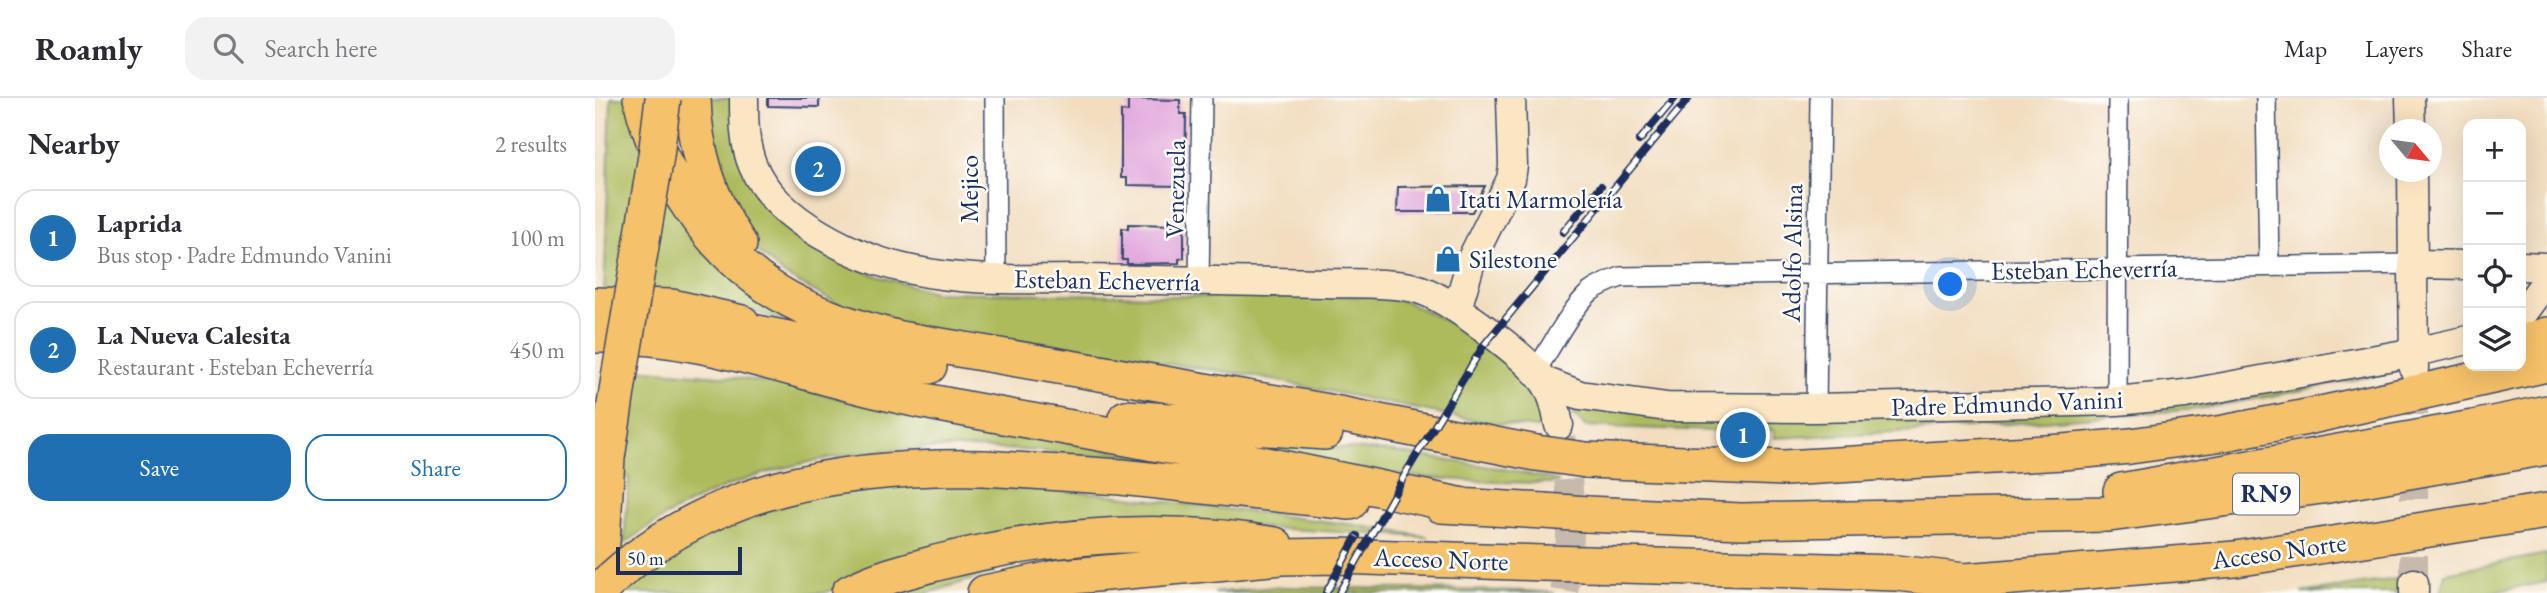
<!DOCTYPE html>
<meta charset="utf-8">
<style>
:root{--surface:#fff;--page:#f2f2f3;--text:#2b2b33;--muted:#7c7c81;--line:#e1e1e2;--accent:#1f6fb2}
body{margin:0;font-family:"EB Garamond",serif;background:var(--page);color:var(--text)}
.controls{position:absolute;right:21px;top:21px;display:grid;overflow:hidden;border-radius:14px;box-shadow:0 7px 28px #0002}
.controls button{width:63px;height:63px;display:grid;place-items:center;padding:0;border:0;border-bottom:2px solid var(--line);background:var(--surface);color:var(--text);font:35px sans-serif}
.compass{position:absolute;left:1784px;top:21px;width:63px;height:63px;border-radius:50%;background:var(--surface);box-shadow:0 7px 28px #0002;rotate:119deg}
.scale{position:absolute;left:21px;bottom:18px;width:126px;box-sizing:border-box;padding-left:7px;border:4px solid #1b2f5e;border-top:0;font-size:19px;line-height:24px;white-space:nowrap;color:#1b2f5e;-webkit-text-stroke:5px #fdfcf7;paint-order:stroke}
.you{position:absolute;left:1356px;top:187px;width:24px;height:24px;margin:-18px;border:5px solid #fff;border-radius:50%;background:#1a73e8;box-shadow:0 0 0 10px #1a73e833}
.badge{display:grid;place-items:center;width:46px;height:46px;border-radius:50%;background:var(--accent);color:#fff;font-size:23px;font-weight:700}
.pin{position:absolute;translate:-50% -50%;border:4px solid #fff;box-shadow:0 2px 7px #0006}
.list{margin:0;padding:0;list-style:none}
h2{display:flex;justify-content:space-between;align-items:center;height:91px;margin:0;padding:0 28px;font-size:30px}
h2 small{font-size:23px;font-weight:400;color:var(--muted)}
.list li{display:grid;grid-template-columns:46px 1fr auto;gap:21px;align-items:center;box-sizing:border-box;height:98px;margin:0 14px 14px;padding:0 14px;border:2px solid var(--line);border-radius:21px}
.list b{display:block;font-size:26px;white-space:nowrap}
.list p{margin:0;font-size:23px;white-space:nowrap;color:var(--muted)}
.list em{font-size:23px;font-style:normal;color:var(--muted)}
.actions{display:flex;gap:14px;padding:21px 28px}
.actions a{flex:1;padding:16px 0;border:2px solid var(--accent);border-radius:21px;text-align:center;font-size:24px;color:var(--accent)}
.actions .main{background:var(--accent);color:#fff}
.icon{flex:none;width:38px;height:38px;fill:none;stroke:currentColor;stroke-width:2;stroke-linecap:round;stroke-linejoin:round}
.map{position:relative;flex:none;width:1952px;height:495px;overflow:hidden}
header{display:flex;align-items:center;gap:42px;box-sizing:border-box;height:98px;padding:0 35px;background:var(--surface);border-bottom:2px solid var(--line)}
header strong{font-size:33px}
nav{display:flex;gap:38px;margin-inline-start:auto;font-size:24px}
.search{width:490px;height:63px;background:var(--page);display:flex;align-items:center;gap:18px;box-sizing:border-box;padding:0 24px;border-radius:21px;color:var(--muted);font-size:26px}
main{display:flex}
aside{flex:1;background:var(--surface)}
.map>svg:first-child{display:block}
</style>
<header>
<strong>Roamly</strong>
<div class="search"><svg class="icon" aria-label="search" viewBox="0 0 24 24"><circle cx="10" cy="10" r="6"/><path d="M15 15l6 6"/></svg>Search here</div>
<nav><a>Map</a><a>Layers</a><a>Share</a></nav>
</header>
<main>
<aside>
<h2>Nearby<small>2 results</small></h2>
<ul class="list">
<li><span class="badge">1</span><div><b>Laprida</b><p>Bus stop · Padre Edmundo Vanini</p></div><em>100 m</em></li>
<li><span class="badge">2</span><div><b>La Nueva Calesita</b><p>Restaurant · Esteban Echeverría</p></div><em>450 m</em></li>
</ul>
<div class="actions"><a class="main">Save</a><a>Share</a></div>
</aside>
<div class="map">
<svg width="1952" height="495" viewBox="0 0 1952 495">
<rect width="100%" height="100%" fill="#fdfcf7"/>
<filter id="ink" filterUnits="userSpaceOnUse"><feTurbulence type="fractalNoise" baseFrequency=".0143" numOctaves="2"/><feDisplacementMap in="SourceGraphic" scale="14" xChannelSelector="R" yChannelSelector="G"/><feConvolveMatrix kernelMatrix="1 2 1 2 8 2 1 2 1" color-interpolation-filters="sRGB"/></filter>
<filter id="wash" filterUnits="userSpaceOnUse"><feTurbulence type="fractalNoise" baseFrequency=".00686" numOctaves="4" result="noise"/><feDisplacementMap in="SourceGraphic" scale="28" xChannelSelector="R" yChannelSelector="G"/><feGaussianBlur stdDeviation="1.57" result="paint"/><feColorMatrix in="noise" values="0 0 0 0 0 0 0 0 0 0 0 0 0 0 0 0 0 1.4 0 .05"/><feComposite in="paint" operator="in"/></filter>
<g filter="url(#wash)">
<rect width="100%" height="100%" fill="#f2ddbf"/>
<path fill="#adbb5d" stroke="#64755e" stroke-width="2" d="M16,0H35L49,51L232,235L133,206L9,198Z
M108,0H143L197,131L224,154L282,178L338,194L632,199L780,198L812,204L851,223L907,263L928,284L950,320V331L882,323L653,277L311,229L254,212L189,177L154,145L132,113Z
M1802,264L1801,273L1677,298L1602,311L1319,333L1180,340L1179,332L1120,333L990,328L979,317V308L1251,319Z
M40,271L137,279L176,285L239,299L651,378C445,348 207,312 29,446L34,379L25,378Z
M604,339L799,354L909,371L962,382L963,385C899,385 835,382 771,372C715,363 660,350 604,339Z
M333,384L500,395L760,427L833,439L638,428L276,474L230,495H25L70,459L132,425L216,398Z
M1952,456V484L1890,495H1845L1850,475Z
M399,468L400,474L333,495H296Z
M1809,480L1810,495H1706Z
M679,489L932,493L960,495H619Z"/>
<g id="blocks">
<path fill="#e1a5dc" d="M173,0H224V9L173,8Z
M533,1L585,2V16H591L590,81H584V88L532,87V80H526V13L533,14Z
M890,88L877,114H802L803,89Z
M533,126L584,127L583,131H589V160L584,161V165L532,166V162H527V130L533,131Z"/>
</g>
</g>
<g filter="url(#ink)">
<use href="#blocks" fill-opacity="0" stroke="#3b496d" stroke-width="2"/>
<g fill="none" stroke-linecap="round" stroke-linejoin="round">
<path stroke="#c7baac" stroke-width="28" stroke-dasharray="28 14" stroke-linecap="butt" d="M967,340C977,390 978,444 969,495
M1819,485V274"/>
<g stroke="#3b496d" stroke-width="22">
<path id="street" d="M400,0L401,181
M1671,0L1674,168
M604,182L607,0
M940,274C956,250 974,213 995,194C1004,187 1015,183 1026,179L1820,166
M1522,303L1523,0
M1221,310L1225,0"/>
</g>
<g stroke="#3b496d" stroke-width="31">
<path id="secondary" d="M149,0C149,23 149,47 158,68C180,122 262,161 317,172C372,184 430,181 486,181C567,182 649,183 730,185C759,186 791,184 820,190C851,198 928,256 948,282C958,294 961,312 964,327
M1815,0L1816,32
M1817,74L1819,271
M1820,166L1873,167
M1926,168L1952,169
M862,211L877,160L916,81L918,68L916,0
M1926,217L1952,182
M949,283L985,297L1072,309L1221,310L1522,303L1590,296L1820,254L1873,242
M1819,485V495"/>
</g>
<g stroke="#3b496d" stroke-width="38">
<path id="highway" d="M46,0C62,74 116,153 180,193C218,217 262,230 305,241L728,313L941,355
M98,0C99,51 115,104 144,146
M0,207L77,209L147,225
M121,227L193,241L282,261L334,268
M0,237C111,235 213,280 320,301C401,318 483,330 564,346C666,365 768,387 869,408
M1926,245L1952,237
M531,320L730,334
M991,362L1189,370L1468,354L1535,348L1629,335L1712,319L1952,266
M390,370L526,379L755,404
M1526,393L1878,330L1952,315
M846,407L949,413
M992,416L1146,423L1514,416L1727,388L1952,349
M991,466L1302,475L1370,483L1640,461L1952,413
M4,495L12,360L24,280
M254,495C282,480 315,472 345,464C456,436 566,427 680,447
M390,495L467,479L687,459L743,458L947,465"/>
</g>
<use href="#street" stroke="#fff" stroke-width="19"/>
<use href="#secondary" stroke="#fbe6c4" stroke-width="28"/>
<use href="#highway" stroke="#f5c16b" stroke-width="35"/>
<g stroke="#1b2f5e" stroke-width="8">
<path id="rail" d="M1044,43L1080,0
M968,134L1006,88
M731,495L762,438
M744,495L812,373L889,247L1094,0"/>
</g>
<use href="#rail" stroke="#fdfcf7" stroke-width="5" stroke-dasharray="16" stroke-linecap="butt"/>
<g stroke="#3b496d" stroke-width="38" stroke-linecap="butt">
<path id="highway-bridge" d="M24,280L61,58L68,0
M941,355L991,362
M949,413L992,416
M947,465L991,466
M2,495C106,389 248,367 390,370"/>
</g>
<use href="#highway-bridge" stroke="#f5c16b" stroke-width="35"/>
</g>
</g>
<defs>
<g id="shop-bare" transform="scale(2.1)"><path d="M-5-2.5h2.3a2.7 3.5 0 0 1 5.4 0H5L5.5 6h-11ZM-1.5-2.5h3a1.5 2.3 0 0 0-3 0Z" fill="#1f6fb2" stroke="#fdfcf7" stroke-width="2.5" paint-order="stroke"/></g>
</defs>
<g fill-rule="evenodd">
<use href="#shop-bare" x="843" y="101"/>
<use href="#shop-bare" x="853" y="161"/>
</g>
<g text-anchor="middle" stroke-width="5" stroke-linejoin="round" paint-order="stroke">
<rect fill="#fdfcf7" stroke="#5f6c8c" stroke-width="2" x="1638" y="375.5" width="66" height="41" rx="5"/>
<g font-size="24" font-weight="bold" fill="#1b2f5e">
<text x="1671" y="404">RN9</text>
</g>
<g font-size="26" fill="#1b2f5e" stroke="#fdfcf7">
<text transform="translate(374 91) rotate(-90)" y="9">Mejico</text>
<text transform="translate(580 91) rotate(-89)" y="9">Venezuela</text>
<text transform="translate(1197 155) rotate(-89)" y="9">Adolfo Alsina</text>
<text transform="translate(1489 171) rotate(-1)" y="9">Esteban Echeverría</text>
<text transform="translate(512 182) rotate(1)" y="9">Esteban Echeverría</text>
<text transform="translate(1412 305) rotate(-2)" y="9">Padre Edmundo Vanini</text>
<text transform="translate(1684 453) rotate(-8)" y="9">Acceso Norte</text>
<text transform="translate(846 461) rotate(2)" y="9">Acceso Norte</text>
</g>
<g font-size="26" fill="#1b2f5e" stroke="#fdfcf7" text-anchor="start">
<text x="864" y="110">Itati Marmolería</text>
<text x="874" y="170">Silestone</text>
</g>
</g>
</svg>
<div class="controls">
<button>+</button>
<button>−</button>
<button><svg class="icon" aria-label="locate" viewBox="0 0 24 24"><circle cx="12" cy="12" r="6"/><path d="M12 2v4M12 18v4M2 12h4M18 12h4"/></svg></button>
<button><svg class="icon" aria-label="layers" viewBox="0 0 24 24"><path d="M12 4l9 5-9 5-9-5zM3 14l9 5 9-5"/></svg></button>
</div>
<svg class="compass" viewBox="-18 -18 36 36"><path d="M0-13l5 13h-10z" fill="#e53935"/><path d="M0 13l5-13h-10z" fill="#7c7c81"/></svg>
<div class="scale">50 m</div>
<div class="you"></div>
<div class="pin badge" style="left:1148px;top:337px">1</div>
<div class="pin badge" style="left:223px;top:71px">2</div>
</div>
</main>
